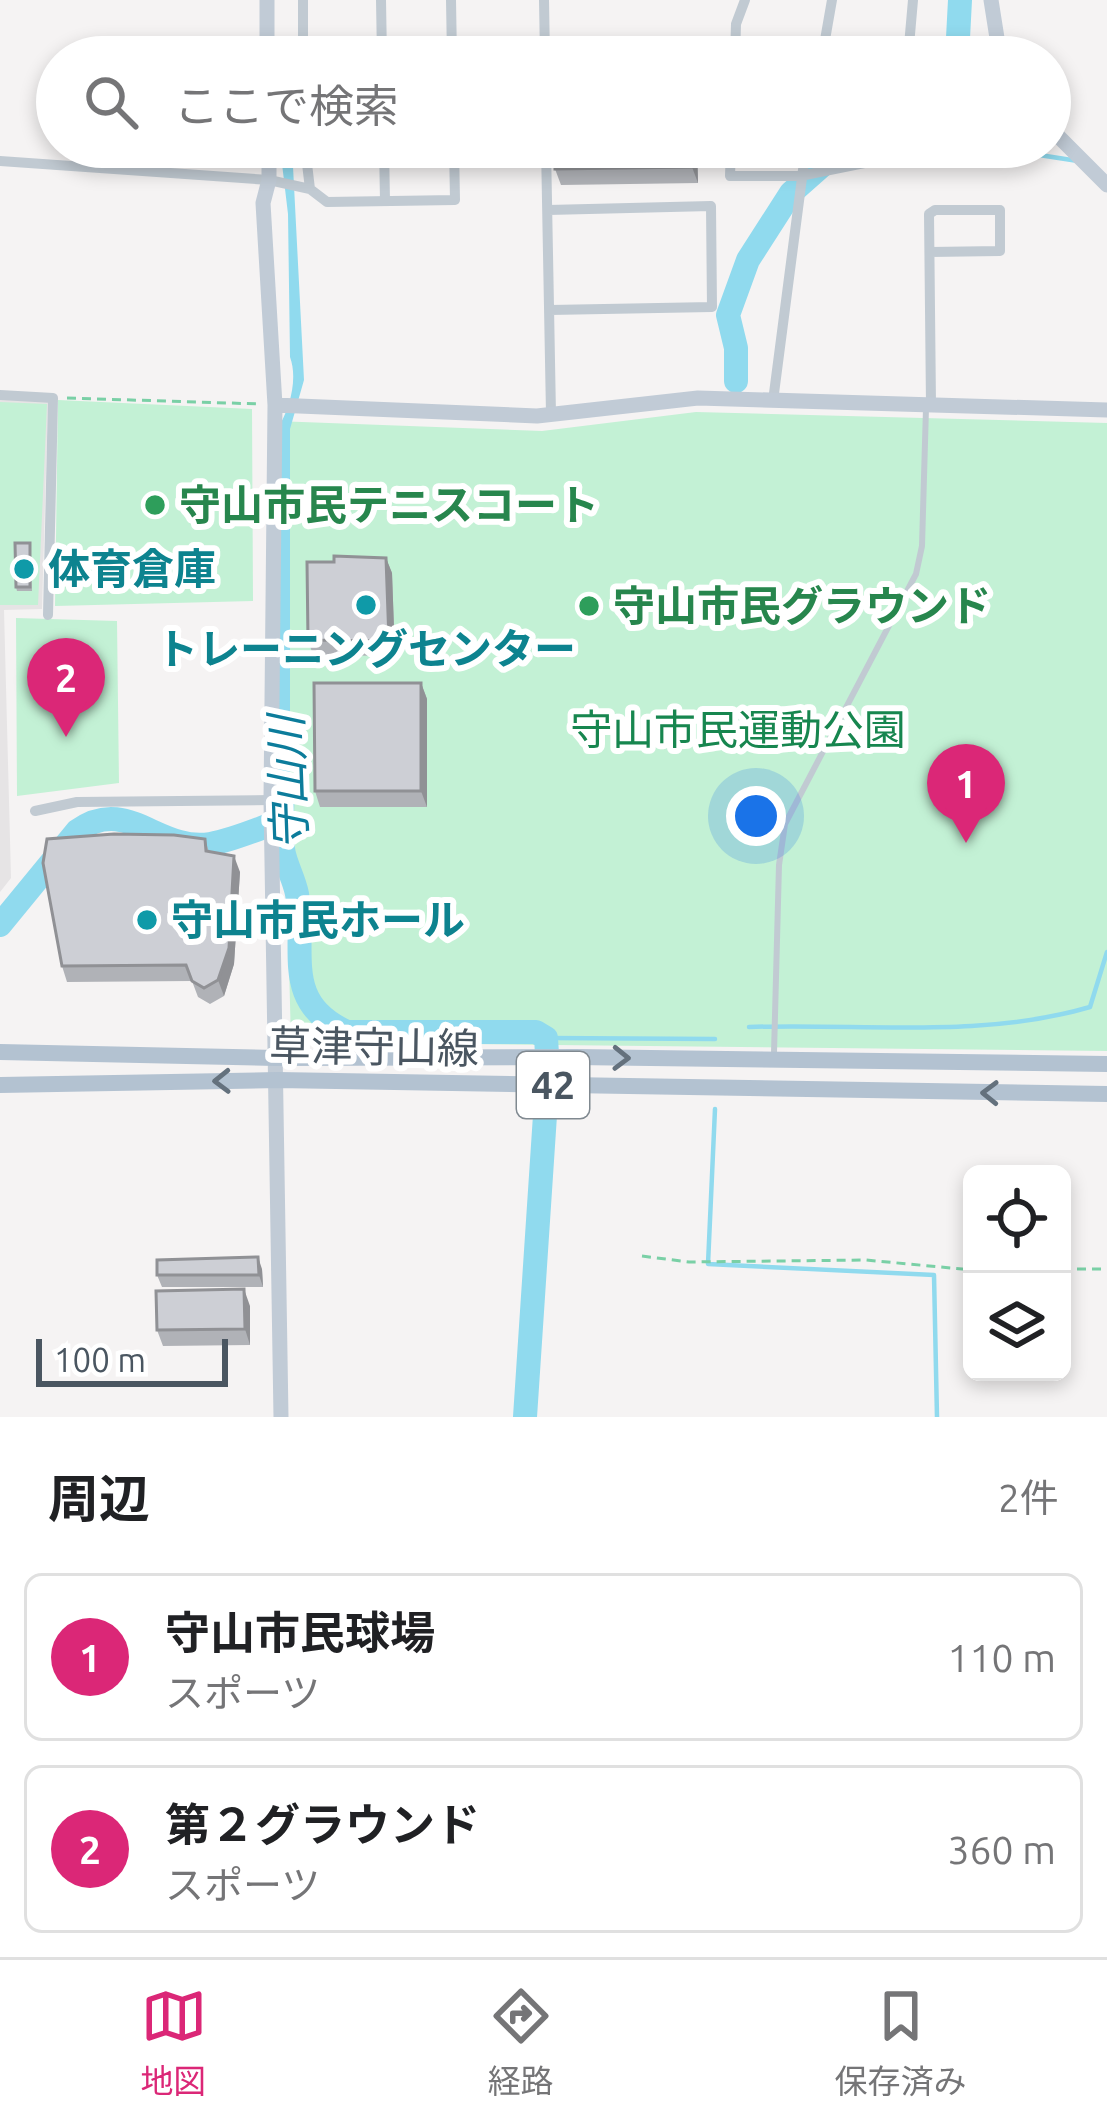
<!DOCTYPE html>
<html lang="ja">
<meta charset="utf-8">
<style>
:root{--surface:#fff;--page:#f2f2f2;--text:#202124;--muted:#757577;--line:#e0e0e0;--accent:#db2777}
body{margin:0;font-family:Ubuntu,"Noto Sans JP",sans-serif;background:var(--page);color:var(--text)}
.controls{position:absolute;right:36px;bottom:36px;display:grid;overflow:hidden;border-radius:18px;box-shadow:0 6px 18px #0003}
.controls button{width:108px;height:108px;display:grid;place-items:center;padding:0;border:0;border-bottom:3px solid var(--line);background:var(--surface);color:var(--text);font:60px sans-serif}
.scale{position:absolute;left:36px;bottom:30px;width:192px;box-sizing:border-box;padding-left:12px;border:6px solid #4a5661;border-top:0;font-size:33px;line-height:42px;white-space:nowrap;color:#4a5661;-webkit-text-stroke:9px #fff;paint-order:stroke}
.you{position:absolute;left:756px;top:816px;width:42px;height:42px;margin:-30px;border:9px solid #fff;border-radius:50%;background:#1a73e8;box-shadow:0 0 0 18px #1a73e833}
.badge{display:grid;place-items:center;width:78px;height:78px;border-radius:50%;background:var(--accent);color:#fff;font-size:39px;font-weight:700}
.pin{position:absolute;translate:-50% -99px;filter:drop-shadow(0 3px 6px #0008)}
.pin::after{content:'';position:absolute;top:63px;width:42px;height:36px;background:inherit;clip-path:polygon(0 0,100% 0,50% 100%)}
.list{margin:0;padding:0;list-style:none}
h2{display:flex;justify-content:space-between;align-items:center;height:156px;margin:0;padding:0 48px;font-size:51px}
h2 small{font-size:39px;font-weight:400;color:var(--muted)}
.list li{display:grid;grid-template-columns:78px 1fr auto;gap:36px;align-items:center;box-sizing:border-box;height:168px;margin:0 24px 24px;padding:0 24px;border:3px solid var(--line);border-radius:18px}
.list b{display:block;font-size:45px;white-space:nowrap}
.list p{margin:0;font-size:39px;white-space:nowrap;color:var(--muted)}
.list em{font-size:39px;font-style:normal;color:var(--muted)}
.icon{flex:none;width:66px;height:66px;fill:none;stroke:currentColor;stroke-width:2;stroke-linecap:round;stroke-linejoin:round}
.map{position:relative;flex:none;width:1107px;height:1417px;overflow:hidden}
.search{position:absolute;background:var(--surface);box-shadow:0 6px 18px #0003;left:36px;right:36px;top:36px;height:132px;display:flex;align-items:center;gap:30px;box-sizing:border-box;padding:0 42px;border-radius:66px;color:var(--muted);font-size:45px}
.sheet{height:540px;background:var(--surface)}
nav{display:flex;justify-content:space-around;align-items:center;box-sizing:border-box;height:168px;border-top:3px solid var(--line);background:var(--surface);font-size:33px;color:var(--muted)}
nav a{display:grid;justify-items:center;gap:6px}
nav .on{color:var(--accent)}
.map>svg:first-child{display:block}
</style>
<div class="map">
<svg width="1107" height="1417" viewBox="0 0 1107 1417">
<rect width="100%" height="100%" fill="#f5f3f3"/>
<path fill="#e6e4e5" d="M0,398L48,401L42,609L4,610L11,878L0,892Z"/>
<path fill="#c3f1d5" d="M58,400L252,409L253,601L55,606Z
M0,402L47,404L38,605H0Z
M696,412L1107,423V1051L291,1042L275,421L542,431Z
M16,618L117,621L119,783L17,796Z"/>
<path fill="#90daee" d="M280,147H292L304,380L290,429V814L278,818V428C290,408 298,379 290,357L288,214Z"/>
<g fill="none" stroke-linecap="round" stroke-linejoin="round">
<path stroke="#90daee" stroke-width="4.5" d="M988,147L1078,161
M749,1027C862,1023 981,1039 1090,1007L1107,952
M546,1038L715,1039
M715,1109L708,1264L934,1275L937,1417"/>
<path stroke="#90daee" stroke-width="24" d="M957,57L960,0
M736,381V348L728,315L748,260L791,193L843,147
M283,783C283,804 280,828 283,849C285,864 294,878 297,894C307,950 280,1002 347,1032H536L546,1038L548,1070L525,1417
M0,925L77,831C127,795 157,852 210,844C234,840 260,828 283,820"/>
<path stroke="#7ad0a6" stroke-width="3" stroke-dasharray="9 6" stroke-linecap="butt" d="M67,398L261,404
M642,1256L689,1262L866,1260L972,1270
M1062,1269H1107"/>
<path stroke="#c1cad2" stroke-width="6" d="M774,1053L779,865L785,824L916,574L922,546L926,408"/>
<path stroke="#c1cad2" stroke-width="10" d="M381,0L382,57
M451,0L452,57
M544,0L545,57
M303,57V0
M735,57L736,24L745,0
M822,57L832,0
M908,57L913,0
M305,147L310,189
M384,147L385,201
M546,147L551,414
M731,147L730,176H800L899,156L900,147
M0,161L269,180L310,189L327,202L455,200L454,147
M548,210L711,206L712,307L550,310
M930,252L1000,251V210H935L929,214L931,405
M0,395L53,398L48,615
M773,401L806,147
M35,811L77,802L271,800"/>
<path stroke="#c1cbd6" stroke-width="15" d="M267,0V57
M991,0L1000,57
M1050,128L1107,185
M269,147V180L263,203L275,405L271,800L281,1417
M275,405L537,416L698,398L1107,410"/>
<path stroke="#b3c2d1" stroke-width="16" d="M0,1052L276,1058L575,1057L1107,1064
M0,1085L278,1080L1107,1094"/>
</g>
<path fill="#b0b2b7" d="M697,147L698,183L561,185L555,169Z
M30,543L32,591H17L16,587Z
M386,558L392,573L395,656L313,655L308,640L334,562Z
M421,683L427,699V807H320L315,791Z
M205,839L209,852L240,872L234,964L224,996L210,1004L198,997L192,981L67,982L62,966Z
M262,1269L263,1287H162L157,1275Z
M250,1306V1345L163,1346L157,1330Z"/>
<path fill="#909195" d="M691,147H697L698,183L692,167Z
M386,558L392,573L395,656L389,641Z
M421,683L427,699V807L421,791Z
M234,856L240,872L234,964L224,996L218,980Z
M258,1257L262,1269L263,1287L259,1275Z
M244,1289L250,1306V1345L245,1329Z"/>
<path fill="#cdcfd5" stroke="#909195" stroke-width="3" d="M555,147H691L692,167L555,169Z
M15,543H30V587H16Z
M334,556L386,558L389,641L308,640L307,562H334Z
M314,683H421V791H315Z
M114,834L174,835L205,839L206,851L234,856L229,948L218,980L204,988L192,981L186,965L62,966L43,863L47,839Z
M258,1257L259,1275H157V1260Z
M244,1289L245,1329L157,1330L156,1291Z"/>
<defs><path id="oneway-chevron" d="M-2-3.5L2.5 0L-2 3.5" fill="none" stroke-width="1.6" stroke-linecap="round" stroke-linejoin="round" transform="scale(3)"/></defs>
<g stroke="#64717d">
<use href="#oneway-chevron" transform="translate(621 1058) rotate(1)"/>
<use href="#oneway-chevron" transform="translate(222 1081) rotate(179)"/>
<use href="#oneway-chevron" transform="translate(990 1093) rotate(-179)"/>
</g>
<g fill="#2e9e5b" stroke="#fff" stroke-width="4.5">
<circle cx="155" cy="505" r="12"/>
<circle cx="589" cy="606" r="12"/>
</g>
<g fill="#0f9aa8" stroke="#fff" stroke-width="4.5">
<circle cx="24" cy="569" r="12"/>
<circle cx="366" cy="605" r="12"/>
<circle cx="147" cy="920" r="12"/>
</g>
<g text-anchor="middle" stroke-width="12" stroke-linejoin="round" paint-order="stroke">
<rect fill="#fff" stroke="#808990" stroke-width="3" x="517" y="1052" width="72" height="66" rx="9"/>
<g font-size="39" font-weight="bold" fill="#4a5661">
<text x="553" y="1099">42</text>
</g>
<g font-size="42" font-weight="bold" fill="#27864d" stroke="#fff" text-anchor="start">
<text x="179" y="520">守山市民テニスコート</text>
<text x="613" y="621">守山市民グラウンド</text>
</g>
<g font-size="42" font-weight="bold" fill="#0d838f" stroke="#fff" text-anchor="start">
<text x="48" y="584">体育倉庫</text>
<text x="366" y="664" text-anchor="middle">トレーニングセンター</text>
<text x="171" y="935">守山市民ホール</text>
</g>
<g font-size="42" fill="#17864f" stroke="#fff">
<text x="738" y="745">守山市民運動公園</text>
</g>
<g font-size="42" fill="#4a5661" stroke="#fff">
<text transform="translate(374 1047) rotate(1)" y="15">草津守山線</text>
</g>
<g font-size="45" font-style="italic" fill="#0c7c9b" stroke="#fff">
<text transform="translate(288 783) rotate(-92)" y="16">守山川</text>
</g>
</g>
</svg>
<div class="controls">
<button><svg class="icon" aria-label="locate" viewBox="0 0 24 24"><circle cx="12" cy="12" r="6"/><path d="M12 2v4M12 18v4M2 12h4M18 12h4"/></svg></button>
<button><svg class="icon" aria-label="layers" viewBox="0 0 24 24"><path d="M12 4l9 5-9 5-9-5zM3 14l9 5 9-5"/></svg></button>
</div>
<div class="scale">100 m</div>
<div class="you"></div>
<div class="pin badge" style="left:966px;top:843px">1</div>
<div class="pin badge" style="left:66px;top:737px">2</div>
<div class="search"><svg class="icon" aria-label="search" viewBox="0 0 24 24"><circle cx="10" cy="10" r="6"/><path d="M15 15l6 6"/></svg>ここで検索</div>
</div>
<section class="sheet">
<h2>周辺<small>2件</small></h2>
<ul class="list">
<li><span class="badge">1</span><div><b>守山市民球場</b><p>スポーツ</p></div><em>110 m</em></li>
<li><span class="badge">2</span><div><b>第２グラウンド</b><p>スポーツ</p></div><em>360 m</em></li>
</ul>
</section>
<nav>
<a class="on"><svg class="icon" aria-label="map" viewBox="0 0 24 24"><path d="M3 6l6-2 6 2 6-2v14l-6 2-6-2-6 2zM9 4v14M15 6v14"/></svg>地図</a>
<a><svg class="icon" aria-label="directions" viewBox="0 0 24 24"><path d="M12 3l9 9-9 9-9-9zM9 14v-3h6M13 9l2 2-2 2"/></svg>経路</a>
<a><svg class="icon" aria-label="saved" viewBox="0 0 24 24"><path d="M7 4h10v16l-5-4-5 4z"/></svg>保存済み</a>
</nav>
